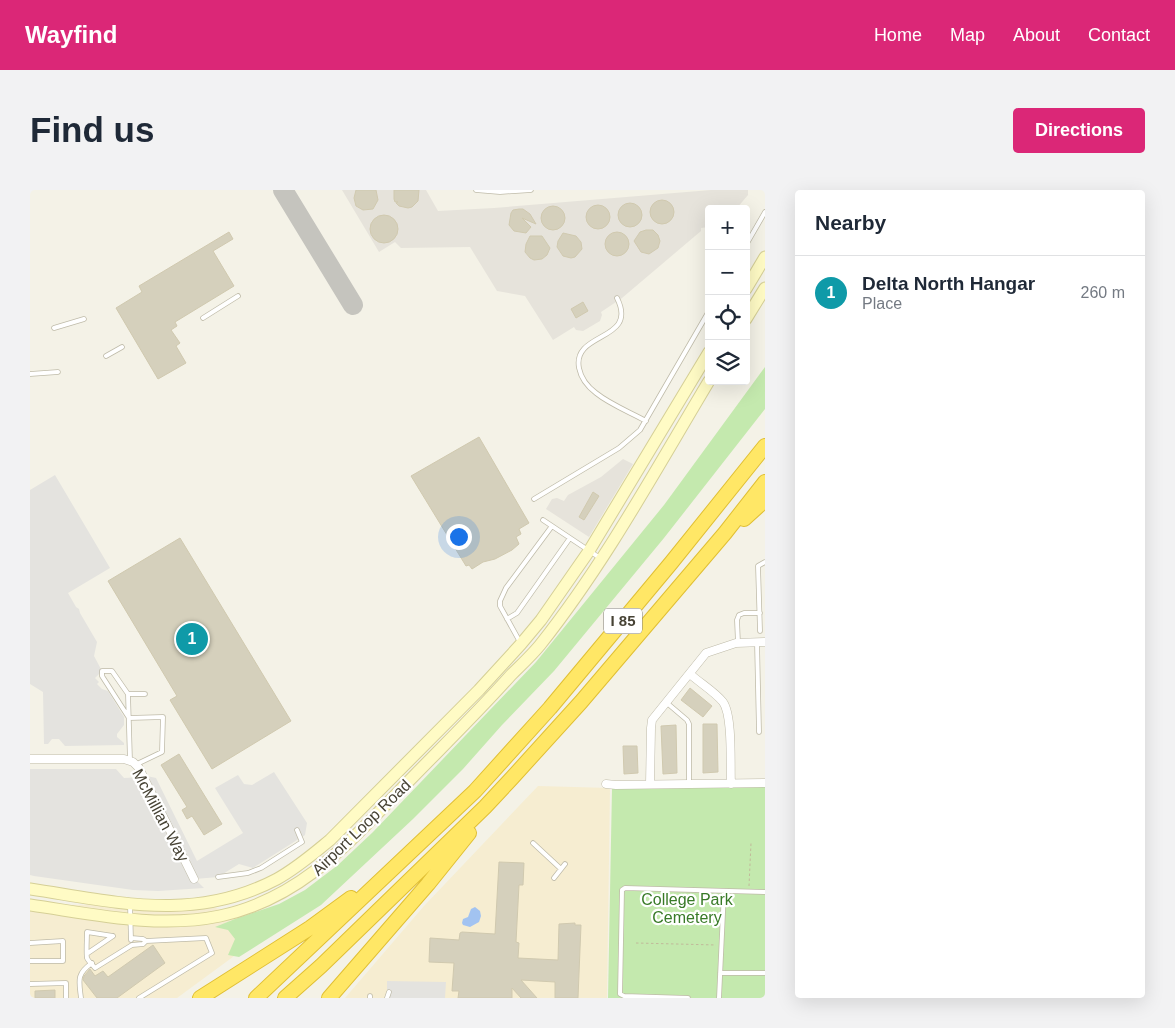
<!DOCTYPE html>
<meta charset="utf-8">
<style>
:root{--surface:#fff;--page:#f2f2f3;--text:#1f2937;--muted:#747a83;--line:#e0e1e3;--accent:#db2777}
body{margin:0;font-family:Arial,sans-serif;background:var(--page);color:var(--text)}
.controls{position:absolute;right:15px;top:15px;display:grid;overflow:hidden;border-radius:5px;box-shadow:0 5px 20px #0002}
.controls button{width:45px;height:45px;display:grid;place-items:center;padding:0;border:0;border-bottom:1px solid var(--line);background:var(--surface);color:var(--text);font:25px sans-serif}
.you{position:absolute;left:428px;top:346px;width:18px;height:18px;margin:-12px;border:4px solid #fff;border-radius:50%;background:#1a73e8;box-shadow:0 0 0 8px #1a73e833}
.badge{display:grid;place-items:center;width:32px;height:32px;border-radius:50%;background:var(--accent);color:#fff;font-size:16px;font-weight:700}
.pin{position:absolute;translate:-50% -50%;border:2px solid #fff;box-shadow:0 1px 5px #0006}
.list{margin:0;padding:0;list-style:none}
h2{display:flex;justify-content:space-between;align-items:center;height:65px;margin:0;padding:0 20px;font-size:21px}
h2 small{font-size:16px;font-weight:400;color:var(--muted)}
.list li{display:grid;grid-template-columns:32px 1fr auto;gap:15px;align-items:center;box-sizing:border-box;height:75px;padding:0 20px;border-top:1px solid var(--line)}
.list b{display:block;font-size:19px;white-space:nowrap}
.list p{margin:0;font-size:16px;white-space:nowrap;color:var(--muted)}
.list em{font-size:16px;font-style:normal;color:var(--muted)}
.icon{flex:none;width:28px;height:28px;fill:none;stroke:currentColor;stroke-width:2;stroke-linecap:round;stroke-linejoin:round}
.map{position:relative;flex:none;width:735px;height:808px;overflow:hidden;border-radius:5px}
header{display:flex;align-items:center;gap:30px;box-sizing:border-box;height:70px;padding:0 25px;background:var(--accent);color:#fff}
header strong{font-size:24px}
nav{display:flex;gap:28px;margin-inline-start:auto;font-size:18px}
.intro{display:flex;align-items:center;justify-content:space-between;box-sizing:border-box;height:120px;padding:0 30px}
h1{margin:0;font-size:35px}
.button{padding:12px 22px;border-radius:5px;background:var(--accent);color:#fff;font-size:18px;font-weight:700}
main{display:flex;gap:30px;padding:0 30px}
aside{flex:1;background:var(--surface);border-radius:5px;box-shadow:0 5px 20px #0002}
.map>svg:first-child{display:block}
</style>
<header>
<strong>Wayfind</strong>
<nav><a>Home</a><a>Map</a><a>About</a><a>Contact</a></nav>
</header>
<div class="intro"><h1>Find us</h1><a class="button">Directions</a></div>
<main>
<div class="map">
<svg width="735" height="808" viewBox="0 0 735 808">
<rect width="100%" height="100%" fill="#f4f2e7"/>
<path fill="#f6edd1" d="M508,596L580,598L577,808H315L394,716Z
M0,712L35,715L166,713L248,734L147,808H0Z"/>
<path fill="#e6e3db" d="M312,0H396L408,21L464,18L681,0H718V5L706,19H679V37L671,38V41L592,108L571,122L572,125L570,131L553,141L546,140L544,137L523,150L495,106L467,101L440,57L371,58L365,52L349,62Z
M593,269L603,274L559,347L516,319L522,309L527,308L534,311L538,305L571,287Z"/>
<path fill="#c4e9ae" d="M735,177V219L634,348L524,481L472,535L433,579L383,629L291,715L209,767L198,765L205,749L198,740L185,737L205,729L249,714L275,700L308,675L343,642L506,472L634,315Z
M735,597V808H578L582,598Z"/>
<path fill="#e4e3df" d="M25,285L80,378L38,403L46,417L49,419L50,423L67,452L64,466L72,481L65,488L69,492L67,494L72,499L78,501L94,527V535L87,544V547L94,553V555L35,556L29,549H22L18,554H14L13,502L0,494V300Z
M0,579H86L94,588L114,587L117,586L126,588L167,671L213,643L185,598L208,585L214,594L222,595L244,582L277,633L275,645L223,678L209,674L188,687L165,689L174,698L128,701L103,700L4,686L0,685Z
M357,791L416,792L415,808H357Z"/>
<path fill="#a2c3f1" d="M445,717L450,721L451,726L449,732L440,737L433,735L432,733L433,729L438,727L441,719Z"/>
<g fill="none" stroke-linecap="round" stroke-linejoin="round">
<path stroke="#c5c4be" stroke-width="20" d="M253,0L323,115"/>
</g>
<path fill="#d5d0bc" stroke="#d0c9af" d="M326,0H346L348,10L343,19L333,20L326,16L324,8Z
M364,0H389L388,11L382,17L378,18L369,16L366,13L368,12H365L364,9Z
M620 22a12 12 0 1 1 24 0a12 12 0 1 1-24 0Z
M588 25a12 12 0 1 1 24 0a12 12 0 1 1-24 0Z
M556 27a12 12 0 1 1 24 0a12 12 0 1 1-24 0Z
M511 28a12 12 0 1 1 24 0a12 12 0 1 1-24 0Z
M489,19H493L500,24L506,34L492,28L501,37L496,43L484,41L479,35L481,23L483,20Z
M340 39a14 14 0 1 1 28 0a14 14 0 1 1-28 0Z
M616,40H623L628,45L630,51L628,58L619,64L611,62L604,51L610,42Z
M575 54a12 12 0 1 1 24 0a12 12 0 1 1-24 0Z
M199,42L203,49L183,61L204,96L145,132L147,136L141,140L150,153L146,156L156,173L128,189L86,118L112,102L109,96Z
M533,43L546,46L551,52L552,59L545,67L541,68L533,66L527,57L528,51Z
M500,46H512L520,58L517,65L512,69L504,70L500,68L495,62L496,54Z
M553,112L558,121L546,128L541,119Z
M449,247L499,333L489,339L491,344L486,347L489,354L482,360L465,369L453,372L442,379L439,375L436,376L381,286Z
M563,302L569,306L554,330L549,327Z
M150,348L261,531L182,579L140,510L147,506L78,391Z
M660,498L682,516L673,527L651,510Z
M673,534H687L688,582L673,583Z
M646,535L647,583L633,584L631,536Z
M593,556H607L608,583L594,584Z
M149,564L192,634L174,645L162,626L157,629L152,620L157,617L131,575Z
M469,672L494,673L493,695H489L486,752L489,753L488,768L528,770L529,734L545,733V735H551L548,808H525V792L491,790L507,808H491L482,798V808H428L429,801H422L424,773L399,772L400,748L429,750L430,743L432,742L465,744Z
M123,755L135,773L87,808H67L53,790L54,786L60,779L65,786L73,781L78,787Z
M25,800V808H5V801Z"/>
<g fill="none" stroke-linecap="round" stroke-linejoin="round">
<g stroke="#bfbba9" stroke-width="5.5">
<path id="lane" d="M446,0L470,2L501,0
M716,55L735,22
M587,108C609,152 542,141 549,178C551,188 558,197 566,203C581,215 600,222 616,231
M173,128L208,106
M24,138L54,129
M76,166L92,157
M0,184L28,182
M504,309L589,258L610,240L679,121
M513,330L570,368
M477,429L487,423L540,348
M730,441L728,376L735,372
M490,452L470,416V411L476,398L522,336
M727,452L729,542
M708,453L707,430L709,425L714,423H730
M98,504L82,481H72V486L99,528
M637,513L657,530L659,534V594
M99,528L133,527L132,562L107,574
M100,571L98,504H115
M503,653L531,679
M188,687L218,683L231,678L272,652L267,640
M524,688L535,674
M100,715L101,750
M83,746L57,742C57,748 56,763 57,768C58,771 63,775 65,778L102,755L113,754L116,751
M101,748L113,749L116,751L176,748L182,763L109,808
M0,753L33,751V771H0
M58,763L83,746
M690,783H735
M0,794L36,793V808
M340,806V808
M51,808C49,791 46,784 62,773
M357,808L359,802
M658,808L594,806L590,804L592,700L595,698L735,702
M689,808L694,701"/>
</g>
<g stroke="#bfbba9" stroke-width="9">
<path id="street" d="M660,484C670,493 685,502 693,512C703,526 700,576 701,594
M0,569H94L103,572L109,578L164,689
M576,594L586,595L735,593
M620,594L621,538L622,530L676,463L706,453L735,452"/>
</g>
<g stroke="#d5cf96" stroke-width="13">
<path id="secondary" d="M716,99L735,67
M716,129L735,98
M0,699C87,712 164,733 247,689C267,678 283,664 300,650L449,500L491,454L511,430L559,361L679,162
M0,715C63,724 127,739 190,726C273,708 321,650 377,593C412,557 448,522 481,485C491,475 501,466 510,455C575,373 625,281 679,191"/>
</g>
<g stroke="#e0bf34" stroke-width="16">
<path id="highway" d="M714,329L735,310
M170,808L280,738L321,708
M226,808L445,601L520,518L641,373L735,256
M255,808L291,776L455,617L482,588L551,512L695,343L735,292
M299,808L398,694L439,643"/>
</g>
<path stroke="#c1ba9a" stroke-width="1" stroke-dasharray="2.5 2.5" stroke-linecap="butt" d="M719,696L721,653
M606,753L686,755"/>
<use href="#lane" stroke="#fff" stroke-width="4"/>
<use href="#street" stroke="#fff" stroke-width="8"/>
<use href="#secondary" stroke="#fffbc5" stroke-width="11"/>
<use href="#highway" stroke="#ffe766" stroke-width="14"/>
</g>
<g text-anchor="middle" stroke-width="4.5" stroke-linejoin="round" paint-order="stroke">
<rect fill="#fff" stroke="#7e7b72" stroke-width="1" x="574" y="418.5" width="38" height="25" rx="4"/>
<g font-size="15" font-weight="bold" fill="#474335">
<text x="593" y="436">I 85</text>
</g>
<g font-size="16" fill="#474335" stroke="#fff">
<text transform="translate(131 625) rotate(62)" y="6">McMillian Way</text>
<text transform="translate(331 637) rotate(-44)" y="6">Airport Loop Road</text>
</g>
<g font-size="16" fill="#387a27" stroke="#fff">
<text x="657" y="715">College Park<tspan x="657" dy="18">Cemetery</tspan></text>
</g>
</g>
</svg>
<div class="controls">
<button>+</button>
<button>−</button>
<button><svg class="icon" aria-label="locate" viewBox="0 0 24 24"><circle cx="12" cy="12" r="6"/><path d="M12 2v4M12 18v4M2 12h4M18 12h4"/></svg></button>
<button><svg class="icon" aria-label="layers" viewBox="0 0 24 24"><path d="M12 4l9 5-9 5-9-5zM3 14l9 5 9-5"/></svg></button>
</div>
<div class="you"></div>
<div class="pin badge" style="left:162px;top:449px;background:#0f9aa8">1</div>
</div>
<aside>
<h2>Nearby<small></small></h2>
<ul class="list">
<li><span class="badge" style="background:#0f9aa8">1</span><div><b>Delta North Hangar</b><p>Place</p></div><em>260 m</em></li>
</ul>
</aside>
</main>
